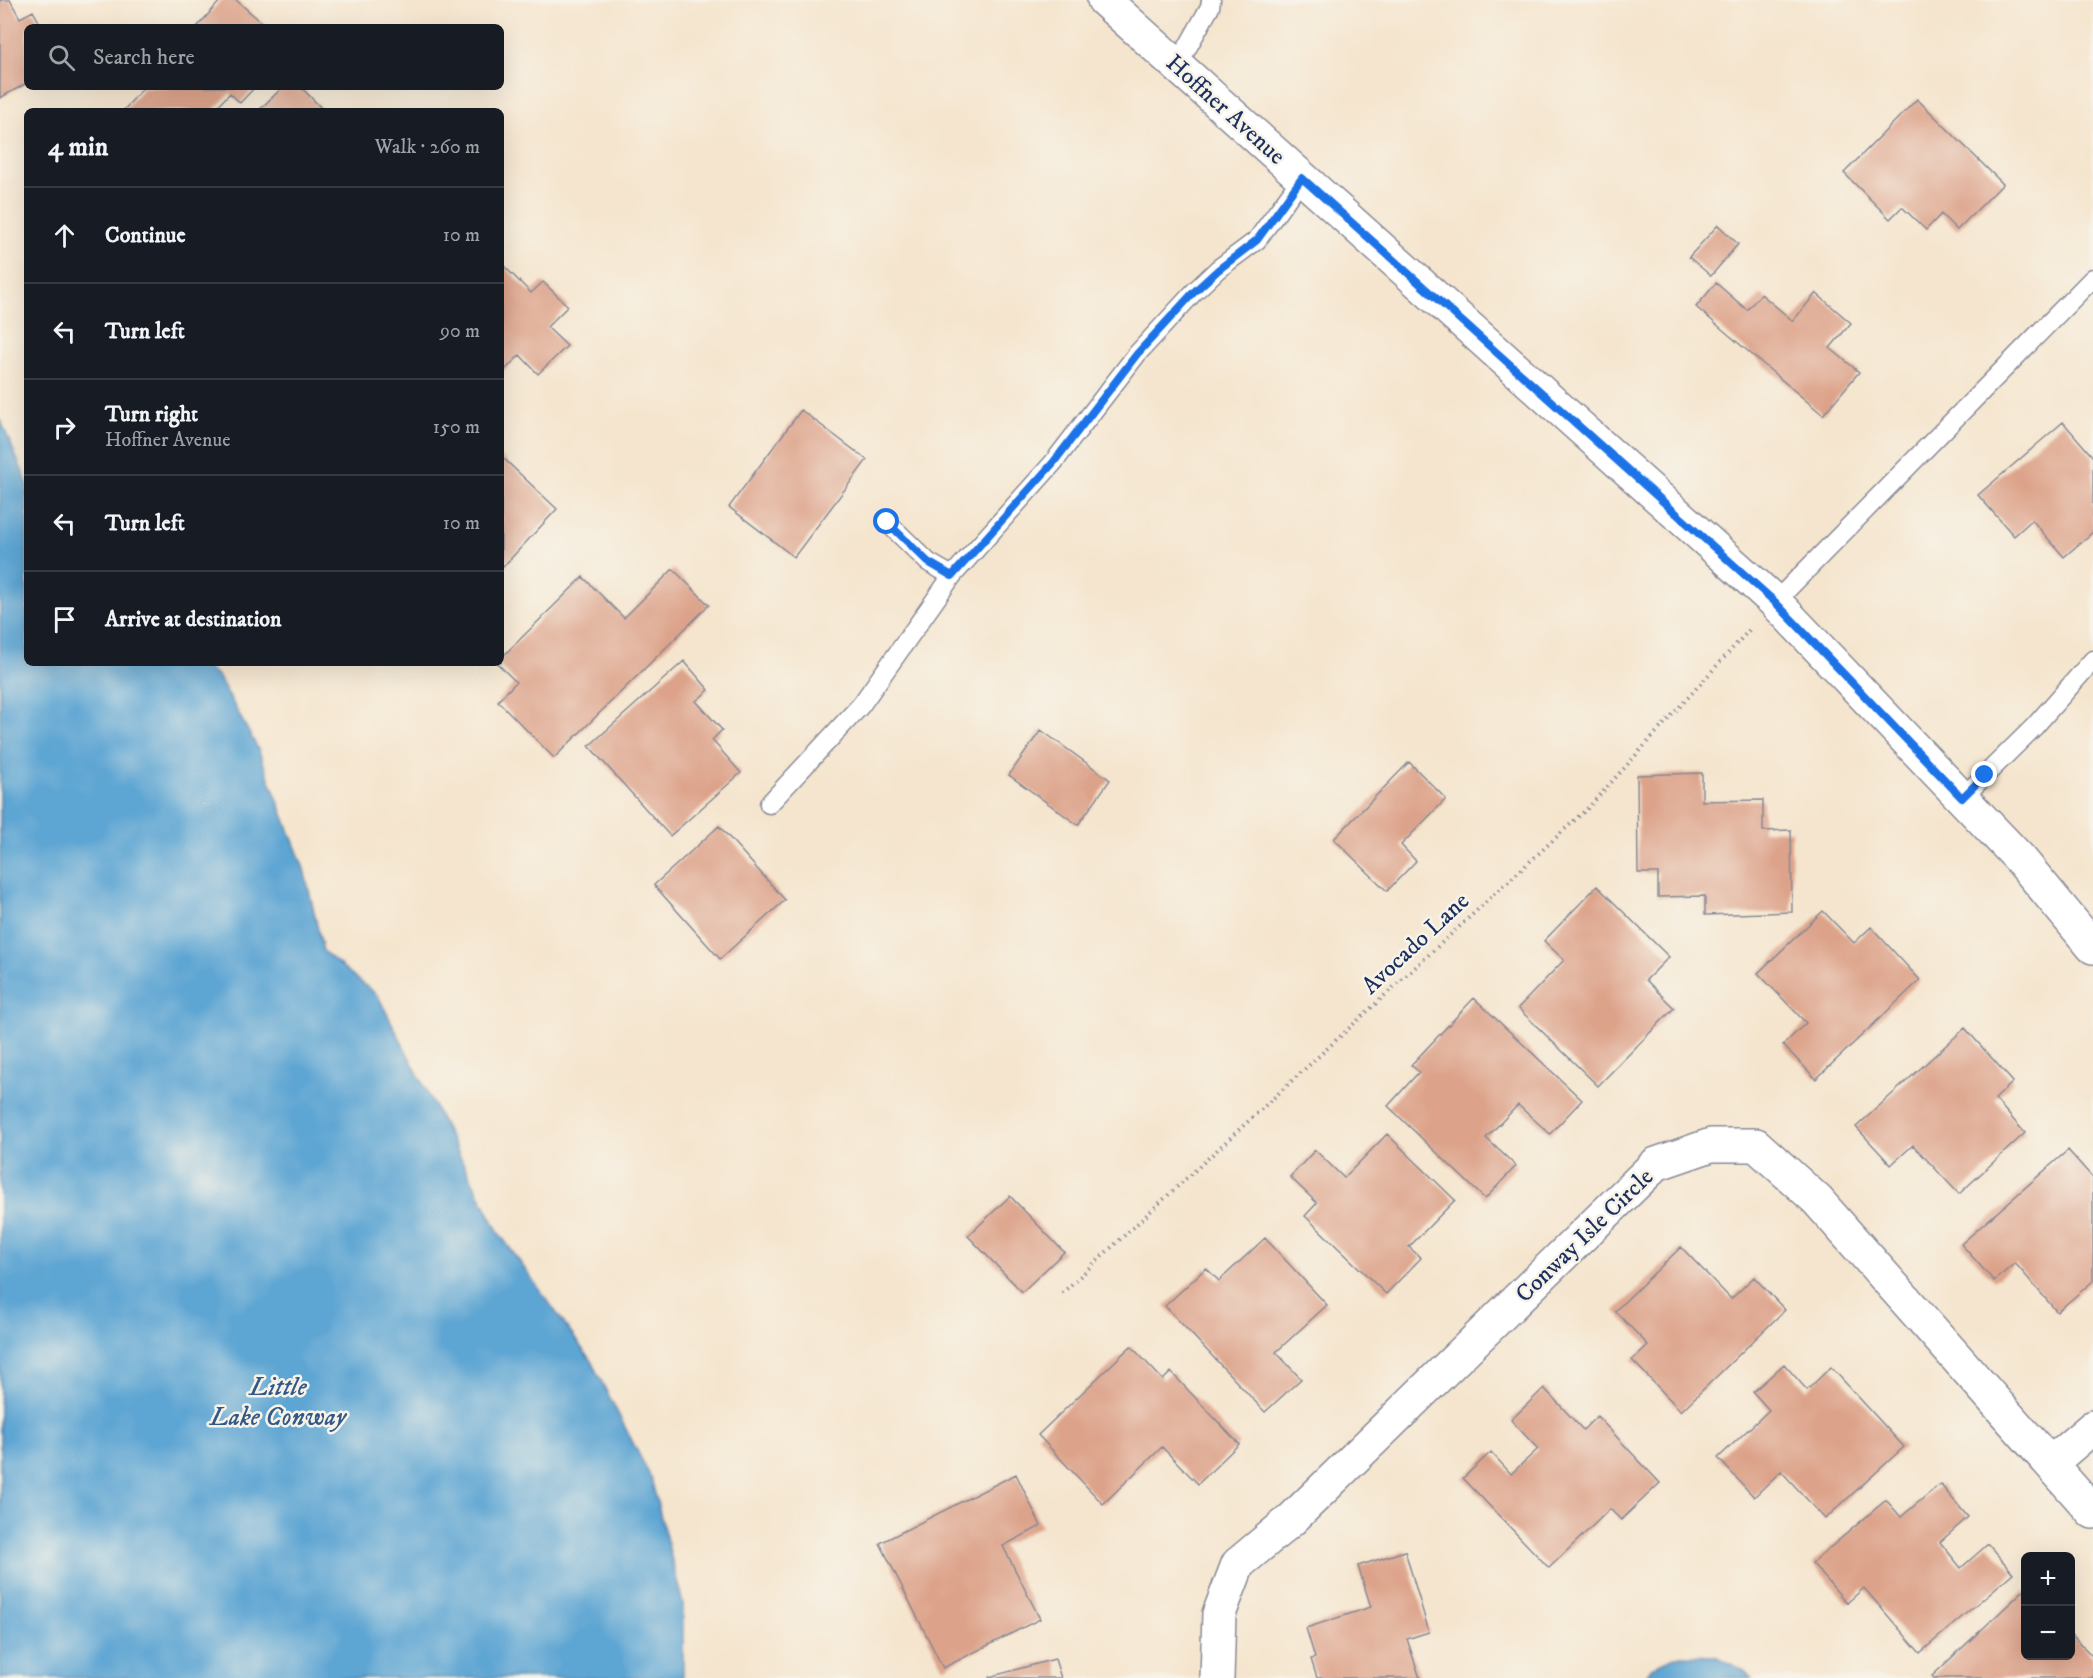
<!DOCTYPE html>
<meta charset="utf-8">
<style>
:root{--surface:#171b24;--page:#242831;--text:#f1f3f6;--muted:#9ea1a6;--line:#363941}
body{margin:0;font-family:"IM FELL DW Pica",serif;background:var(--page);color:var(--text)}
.controls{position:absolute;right:18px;bottom:18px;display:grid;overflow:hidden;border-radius:9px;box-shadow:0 6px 24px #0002}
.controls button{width:54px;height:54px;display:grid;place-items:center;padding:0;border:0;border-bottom:2px solid var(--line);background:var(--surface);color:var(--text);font:30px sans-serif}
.stop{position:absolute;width:18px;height:18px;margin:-14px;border:4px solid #1a73e8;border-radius:50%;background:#fff}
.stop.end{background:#1a73e8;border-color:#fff;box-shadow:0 2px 6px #0008}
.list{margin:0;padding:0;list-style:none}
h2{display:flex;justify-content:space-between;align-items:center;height:78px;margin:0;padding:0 24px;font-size:26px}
h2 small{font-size:20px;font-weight:400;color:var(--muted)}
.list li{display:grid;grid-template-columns:39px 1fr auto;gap:18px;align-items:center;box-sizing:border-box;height:96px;padding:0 24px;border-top:2px solid var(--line)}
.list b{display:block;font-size:22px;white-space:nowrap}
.list p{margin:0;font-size:20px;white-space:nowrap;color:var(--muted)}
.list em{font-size:20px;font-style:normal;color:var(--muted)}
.icon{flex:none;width:33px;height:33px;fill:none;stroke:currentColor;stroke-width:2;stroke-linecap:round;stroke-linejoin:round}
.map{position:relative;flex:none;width:2093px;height:1678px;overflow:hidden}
.search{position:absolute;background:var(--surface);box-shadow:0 6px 24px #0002;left:24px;top:24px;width:480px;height:66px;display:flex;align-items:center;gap:15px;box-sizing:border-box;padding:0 21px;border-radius:9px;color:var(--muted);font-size:22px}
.panel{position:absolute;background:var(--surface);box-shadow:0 6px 24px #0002;left:24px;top:108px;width:480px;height:558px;border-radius:9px}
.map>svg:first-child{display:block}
</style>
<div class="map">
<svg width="2093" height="1678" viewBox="0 0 2093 1678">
<rect width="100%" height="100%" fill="#f7f3e8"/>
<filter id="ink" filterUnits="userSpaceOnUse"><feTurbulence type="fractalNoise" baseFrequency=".0167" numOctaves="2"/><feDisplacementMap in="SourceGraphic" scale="12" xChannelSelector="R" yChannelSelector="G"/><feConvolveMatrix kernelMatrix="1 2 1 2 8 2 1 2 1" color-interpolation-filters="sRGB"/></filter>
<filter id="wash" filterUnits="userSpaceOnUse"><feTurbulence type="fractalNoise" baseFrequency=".008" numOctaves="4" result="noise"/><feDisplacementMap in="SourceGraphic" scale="24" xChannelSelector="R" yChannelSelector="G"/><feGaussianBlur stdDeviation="1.35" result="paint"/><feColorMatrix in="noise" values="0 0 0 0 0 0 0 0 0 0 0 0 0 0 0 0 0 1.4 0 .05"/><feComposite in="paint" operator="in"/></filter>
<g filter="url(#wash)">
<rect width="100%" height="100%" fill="#f5e5ce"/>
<path fill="#5da5d3" stroke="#3c6a98" stroke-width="1.5" d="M0,419L27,482V663H201L218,676L258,749L304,869L323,951L378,996L499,1233L591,1361L651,1478L683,1604V1678H0Z
M1681,1655L1715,1656L1747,1672L1752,1678H1644L1653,1666Z"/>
<g id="blocks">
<path fill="#dda38a" d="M0,0H10L20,18L33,11L42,27H27V83L0,98Z
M221,0H236L267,27H197Z
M144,87H255L240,103L230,93L213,111H123Z
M283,87H301L324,111H258Z
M1917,99L2003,184L1957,230L1941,214L1926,230L1902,207L1890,219L1844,173Z
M1718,225L1738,244L1711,276L1689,257Z
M501,263L531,293L543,282L568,306L547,327L567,346L538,374L520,355L501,374Z
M1716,283L1747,310L1761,294L1793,321L1816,293L1851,323L1830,348L1859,372L1823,415L1696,307Z
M801,410L867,460L794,557L729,507Z
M2063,422L2093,457V532L2064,557L2032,520L2014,536L1978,495Z
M501,456L557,509L501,569Z
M673,569L709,605L554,758L498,701L516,682L497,663H501V658L583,577L624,618Z
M684,661L709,690L696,701L722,730L712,740L741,773L670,836L589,746Z
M1041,730L1110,780L1078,825L1009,775Z
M1409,762L1446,799L1401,845L1416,861L1387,891L1334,839Z
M1702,773V801L1763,800V831L1791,830L1792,912L1705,915V896L1658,897V873H1638L1637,775Z
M719,826L785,900L720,959L654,885Z
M1597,886L1669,957L1646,980L1674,1008L1598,1086L1518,1008L1564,960L1544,941Z
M1823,911L1854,943L1871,927L1920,980L1816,1079L1783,1045L1806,1023L1758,973Z
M1474,998L1582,1100L1550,1134L1518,1105L1486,1138L1516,1166L1485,1199L1388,1106L1419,1072L1411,1065Z
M1965,1028L2013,1082L1995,1099L2025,1133L1959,1194L1913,1145L1891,1165L1856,1127Z
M1387,1134L1455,1200L1409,1247L1421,1258L1386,1294L1305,1216L1317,1203L1290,1177L1315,1150L1344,1178Z
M2068,1150L2093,1178V1281L2057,1312L2015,1263L1994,1281L1961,1244Z
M1010,1196L1064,1252L1022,1292L968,1236Z
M1265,1238L1327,1305L1276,1352L1301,1379L1265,1412L1165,1306L1206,1268L1219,1281Z
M1681,1247L1731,1299L1754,1277L1785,1310L1681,1411L1632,1360L1648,1345L1615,1311Z
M1131,1346L1163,1380L1171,1372L1239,1444L1198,1484L1162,1447L1103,1504L1038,1435Z
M1784,1364L1807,1390L1831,1367L1904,1447L1825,1519L1781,1471L1754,1497L1718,1458L1769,1410L1753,1392Z
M1544,1388L1583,1430L1597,1416L1660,1483L1621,1520L1610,1509L1549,1568L1463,1478L1491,1452L1511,1474L1538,1449L1511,1420Z
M1016,1474L1041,1526L1003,1546L1040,1619L943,1668L880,1543Z
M1940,1484L1968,1517L1940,1542L1961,1568L1988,1544L2013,1573L1920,1653L1864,1588L1847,1603L1812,1563L1886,1500L1901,1517Z
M1405,1551L1429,1632L1407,1639L1420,1678H1317L1311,1659L1315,1658L1306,1628L1371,1607L1358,1566Z
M2024,1590L2026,1592V1656H2070V1636L2072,1635L2093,1657V1678H1934L1932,1676Z
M1055,1659L1061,1678H989V1677Z"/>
</g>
</g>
<g filter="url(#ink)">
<use href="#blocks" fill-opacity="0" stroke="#888a96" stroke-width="1.5"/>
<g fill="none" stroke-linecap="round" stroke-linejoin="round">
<g stroke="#888a96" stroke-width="21">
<path id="lane" d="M1177,66L1210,7L1211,0
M887,522L928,562L952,576L1053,463L1137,354L1194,292L1218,269L1257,240L1302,178
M1775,602L2093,278
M1962,798L2034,727L2093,660
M769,804L861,705L952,576"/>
</g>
<g stroke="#888a96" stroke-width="36">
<path id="street" d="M2051,1463L2093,1427
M1217,1678L1219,1614L1238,1564L1291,1520L1656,1164L1711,1145H1756L1817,1200L2093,1512"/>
</g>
<g stroke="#888a96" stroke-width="36">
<path id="secondary" d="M1104,0L1775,602L2021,860L2093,947"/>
</g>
<path stroke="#888a96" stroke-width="4" stroke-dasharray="1.5 4.5" stroke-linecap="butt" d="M1062,1293L1589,807L1750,629"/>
<use href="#lane" stroke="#fff" stroke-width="18"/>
<use href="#street" stroke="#fff" stroke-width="33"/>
<use href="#secondary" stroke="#fff" stroke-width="33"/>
</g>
</g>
<g fill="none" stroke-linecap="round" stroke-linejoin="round" filter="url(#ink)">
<path stroke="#1a73e8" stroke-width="8" d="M887,522L928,562L952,576L1053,463L1137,354L1194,292L1218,270L1257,240L1302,178L1775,602L1962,798L1985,775"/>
</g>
<g text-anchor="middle" stroke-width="5" stroke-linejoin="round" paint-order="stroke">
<g font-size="24" fill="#1b2f5e" stroke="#f7f3e8">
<text transform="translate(1226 109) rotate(42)" y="8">Hoffner Avenue</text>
<text transform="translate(1415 943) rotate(-43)" y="8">Avocado Lane</text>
<text transform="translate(1584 1235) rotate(-44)" y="8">Conway Isle Circle</text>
</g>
<g font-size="26" font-style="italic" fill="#325887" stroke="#f7f3e8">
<text x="278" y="1395">Little<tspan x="278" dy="30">Lake Conway</tspan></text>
</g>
</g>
</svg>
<div class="controls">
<button>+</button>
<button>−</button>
</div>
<div class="stop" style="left:887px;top:522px"></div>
<div class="stop end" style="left:1985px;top:775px"></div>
<div class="search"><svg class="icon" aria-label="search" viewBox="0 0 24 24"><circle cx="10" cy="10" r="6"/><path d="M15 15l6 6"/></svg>Search here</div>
<section class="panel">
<h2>4 min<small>Walk · 260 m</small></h2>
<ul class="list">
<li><svg class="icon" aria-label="ahead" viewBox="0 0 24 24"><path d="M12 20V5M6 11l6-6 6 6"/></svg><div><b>Continue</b></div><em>10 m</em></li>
<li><svg class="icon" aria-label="left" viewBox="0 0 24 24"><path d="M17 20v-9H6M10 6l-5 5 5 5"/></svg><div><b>Turn left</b></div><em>90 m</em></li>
<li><svg class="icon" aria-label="right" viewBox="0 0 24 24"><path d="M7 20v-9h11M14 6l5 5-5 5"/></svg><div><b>Turn right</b><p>Hoffner Avenue</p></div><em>150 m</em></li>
<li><svg class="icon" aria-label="left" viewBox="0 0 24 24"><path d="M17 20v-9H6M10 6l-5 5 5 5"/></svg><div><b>Turn left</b></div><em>10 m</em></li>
<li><svg class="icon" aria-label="arrive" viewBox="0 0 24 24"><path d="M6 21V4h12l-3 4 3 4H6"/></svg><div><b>Arrive at destination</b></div></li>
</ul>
</section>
</div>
